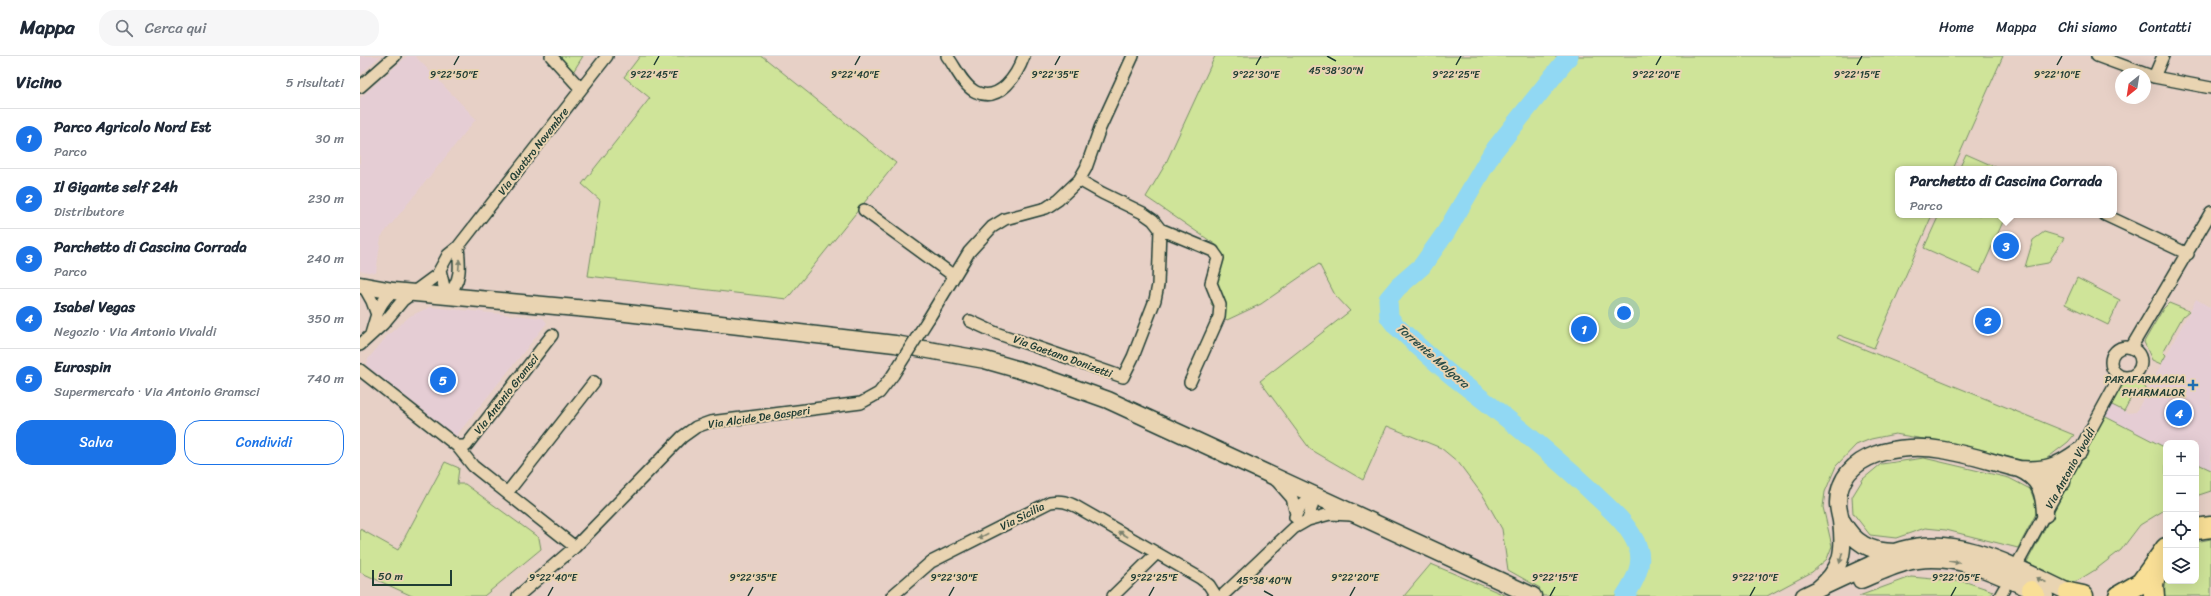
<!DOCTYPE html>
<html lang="it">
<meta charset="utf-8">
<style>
:root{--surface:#fff;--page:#f6f6f7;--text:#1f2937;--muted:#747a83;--line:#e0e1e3;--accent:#1a73e8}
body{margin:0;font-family:Sriracha,sans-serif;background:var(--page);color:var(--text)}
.controls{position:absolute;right:12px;bottom:12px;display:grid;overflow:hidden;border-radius:8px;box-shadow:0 4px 16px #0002}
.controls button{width:36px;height:36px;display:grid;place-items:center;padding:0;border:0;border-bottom:1px solid var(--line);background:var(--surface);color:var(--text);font:20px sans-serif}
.compass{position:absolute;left:1755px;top:12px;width:36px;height:36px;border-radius:50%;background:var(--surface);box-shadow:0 4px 16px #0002;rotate:210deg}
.scale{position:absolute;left:12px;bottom:10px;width:80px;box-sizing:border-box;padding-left:4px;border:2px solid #1f3d34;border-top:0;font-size:11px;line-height:14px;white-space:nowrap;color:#1f3d34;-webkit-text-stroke:3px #e9d4b2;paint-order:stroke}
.you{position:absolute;left:1264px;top:257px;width:14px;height:14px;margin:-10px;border:3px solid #fff;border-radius:50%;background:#1a73e8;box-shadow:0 0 0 6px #1a73e833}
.badge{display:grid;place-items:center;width:26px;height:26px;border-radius:50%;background:var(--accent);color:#fff;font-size:13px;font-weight:700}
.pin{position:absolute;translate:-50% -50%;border:2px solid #fff;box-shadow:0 1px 4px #0006}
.popup{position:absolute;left:1535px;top:110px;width:222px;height:52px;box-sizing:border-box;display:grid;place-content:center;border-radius:8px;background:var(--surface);filter:drop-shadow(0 1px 3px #0005);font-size:13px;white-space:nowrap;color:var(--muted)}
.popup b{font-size:15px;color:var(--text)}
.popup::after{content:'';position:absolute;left:50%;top:100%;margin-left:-8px;border:8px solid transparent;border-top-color:var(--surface)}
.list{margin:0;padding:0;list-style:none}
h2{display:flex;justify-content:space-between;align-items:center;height:52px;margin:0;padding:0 16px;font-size:17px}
h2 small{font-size:13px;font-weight:400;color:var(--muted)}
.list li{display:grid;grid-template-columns:26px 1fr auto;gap:12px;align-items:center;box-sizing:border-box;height:60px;padding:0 16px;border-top:1px solid var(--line)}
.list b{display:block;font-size:15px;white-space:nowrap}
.list p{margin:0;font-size:13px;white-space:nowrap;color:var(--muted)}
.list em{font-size:13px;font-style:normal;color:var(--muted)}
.actions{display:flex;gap:8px;padding:12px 16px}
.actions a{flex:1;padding:9px 0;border:1px solid var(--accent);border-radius:16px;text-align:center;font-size:14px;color:var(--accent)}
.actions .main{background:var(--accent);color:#fff}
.icon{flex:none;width:22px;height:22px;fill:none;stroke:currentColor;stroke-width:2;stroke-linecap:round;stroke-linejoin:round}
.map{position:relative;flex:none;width:1851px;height:540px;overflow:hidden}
header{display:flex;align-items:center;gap:24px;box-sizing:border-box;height:56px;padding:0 20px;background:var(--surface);border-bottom:1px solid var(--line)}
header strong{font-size:19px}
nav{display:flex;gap:22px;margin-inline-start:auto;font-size:14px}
.search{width:280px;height:36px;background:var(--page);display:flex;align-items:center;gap:10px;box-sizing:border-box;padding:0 14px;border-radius:16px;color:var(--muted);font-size:15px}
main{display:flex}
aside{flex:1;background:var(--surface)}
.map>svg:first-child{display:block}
</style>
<header>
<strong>Mappa</strong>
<div class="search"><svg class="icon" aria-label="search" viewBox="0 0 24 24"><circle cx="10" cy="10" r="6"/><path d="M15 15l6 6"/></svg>Cerca qui</div>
<nav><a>Home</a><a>Mappa</a><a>Chi siamo</a><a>Contatti</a></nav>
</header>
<main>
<aside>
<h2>Vicino<small>5 risultati</small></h2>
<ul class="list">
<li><span class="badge">1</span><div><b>Parco Agricolo Nord Est</b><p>Parco</p></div><em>30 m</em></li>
<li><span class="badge">2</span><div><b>Il Gigante self 24h</b><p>Distributore</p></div><em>230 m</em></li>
<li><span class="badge">3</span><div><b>Parchetto di Cascina Corrada</b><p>Parco</p></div><em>240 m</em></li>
<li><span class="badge">4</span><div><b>Isabel Vegas</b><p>Negozio · Via Antonio Vivaldi</p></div><em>350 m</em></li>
<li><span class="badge">5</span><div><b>Eurospin</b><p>Supermercato · Via Antonio Gramsci</p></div><em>740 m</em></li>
</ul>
<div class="actions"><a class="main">Salva</a><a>Condividi</a></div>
</aside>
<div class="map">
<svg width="1851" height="540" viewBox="0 0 1851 540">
<rect width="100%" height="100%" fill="#e7d0c6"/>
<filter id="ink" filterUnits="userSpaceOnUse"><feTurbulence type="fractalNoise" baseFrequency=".025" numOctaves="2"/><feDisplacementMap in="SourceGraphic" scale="8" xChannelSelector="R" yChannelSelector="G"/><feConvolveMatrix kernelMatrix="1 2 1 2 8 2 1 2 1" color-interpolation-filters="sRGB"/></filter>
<g filter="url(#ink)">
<path fill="#e5cdd4" d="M0,0H20L0,19Z
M47,0H55L116,63L21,181L16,217L0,215V42Z
M1836,243L1851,252V414L1836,407V387H1806V392L1744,360L1750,348L1768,357L1776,356Z
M70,251L183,262L187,267L96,380L7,310L8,303L27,280L50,260Z"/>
<path fill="#cfe499" stroke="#779066" d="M198,0H223L213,16Z
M280,0H402L536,107L427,243L228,220L240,144L222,128L290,42L264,21Z
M855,0H1643L1593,113H1538V159H1572L1514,292L1479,279L1477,282L1714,379L1708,386L1686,403L1669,406L1604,390L1535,378L1511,383L1496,389L1476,410L1465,436L1463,451L1472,490L1467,503L1452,516L1407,540H1175L1180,532L1148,514L1142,473L1124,441L1098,406L1081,392L1027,370L1003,424L950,393L900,325L990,255L975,239L959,208L901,248L867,264L851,248L859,191L786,141L805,109Z
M1606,98L1640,113H1599Z
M1579,159H1646L1620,217L1564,192Z
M1684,176L1704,182L1688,207L1665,211L1673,184Z
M1717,222L1760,244L1748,269L1705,248Z
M1809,247L1829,255L1823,260L1803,296L1806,299L1801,308L1792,304L1784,286L1803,253Z
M1783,320L1788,324L1784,330L1787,334L1774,336L1764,355L1750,348L1763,325Z
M1744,360L1806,392V453L1780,469L1761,494L1735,514L1717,525L1703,528L1667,506Z
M1564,402L1649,422L1670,433L1678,454L1658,492L1586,474L1565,472L1536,482L1510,479L1493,457L1492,441L1503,423L1521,408Z
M85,406L99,412L97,428H105L179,482L181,493L124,540H52L0,516V473L38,494Z
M1836,407L1851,414V435L1836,440Z
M1851,483V540H1804L1806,522V525H1836V486Z
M1071,508L1147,540H1044Z
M1551,521L1606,526L1633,535L1629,540H1499Z"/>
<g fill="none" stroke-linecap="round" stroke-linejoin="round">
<path stroke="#91d8f3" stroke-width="19" d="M1209,0L1132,97L1086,176L1062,210L1038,231L1028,243L1029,261L1036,270C1055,287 1075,306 1095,322C1141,357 1186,393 1228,432C1245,449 1270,468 1278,492C1284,509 1274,526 1265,540"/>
<g stroke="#1f3d34" stroke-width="14">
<path id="minor" d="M191,0L221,33
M587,0C595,10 603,30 616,36C640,47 657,19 664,0
M1737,0L1794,21L1851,32
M1794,21L1803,0
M0,31L35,0
M719,124L742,137L783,157L793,164L800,173L853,195L858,202L851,227L860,249L859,261L830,326
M504,154L594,220
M1745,159L1828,198
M80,214L86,239C102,228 100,209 98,191
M3,229L12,245L16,256
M569,262L609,196L632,171L645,163L686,152L698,144L719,124L726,112L740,72L773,0
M610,265L636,277L763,321L773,301L795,244L798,229L800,173
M11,278C17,259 17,249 33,235
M0,289L23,268L43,244L77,219L88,199L98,191L247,0
M1751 306a15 15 0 1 1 30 0a15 15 0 1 1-30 0Z
M1771,292L1851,156
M0,314L97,390H106L192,279
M97,390L113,410L215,491
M917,425L932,442L936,458
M147,437L234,326
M935,461L941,449L955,439
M948,464L970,458L991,459
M1659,505L1760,320
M158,540L215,491L322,381L336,371L350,366L501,347L519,337L533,319
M532,540L571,506L690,446C701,444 708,446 717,451L840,522L849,529L856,540
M753,540L797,497
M862,540L934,472L948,464L955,439
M1640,540L1644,533"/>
</g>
<g stroke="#1f3d34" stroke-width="19">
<path id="secondary" d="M0,229L33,235L249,255L535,288L625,304L684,321L748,344L1173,540
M1659,413C1686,415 1697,411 1719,395
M1675,423L1691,429L1702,426L1687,413
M1482,465C1494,487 1510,496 1535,496
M1501,524C1515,518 1530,511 1544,507C1592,492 1643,521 1685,540
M1457,534C1482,514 1485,496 1481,465C1480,459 1478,453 1478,447C1479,395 1543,387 1583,394C1608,398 1634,407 1659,413C1680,422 1684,436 1685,458
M1444,540C1466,529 1488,519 1510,509C1520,504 1530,497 1541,494C1602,476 1663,516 1717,540"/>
</g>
<g stroke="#1f3d34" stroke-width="21">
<path id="primary" d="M1671,534L1676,540"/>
</g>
<g stroke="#1f3d34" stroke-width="23">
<path id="motorway" d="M1836,473L1851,471
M1709,537L1723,540
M1759,540L1781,527L1806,492
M1794,540L1793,528L1798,509"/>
</g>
<use href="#minor" stroke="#e9d4b2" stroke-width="11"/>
<use href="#secondary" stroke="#e9d4b2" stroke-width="16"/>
<use href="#primary" stroke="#f9df96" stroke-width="18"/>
<use href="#motorway" stroke="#f9df96" stroke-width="20"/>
<g stroke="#1f3d34" stroke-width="14" stroke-linecap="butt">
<path id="minor-bridge" d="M533,319L569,262"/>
</g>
<use href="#minor-bridge" stroke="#e9d4b2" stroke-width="11"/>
</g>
<defs><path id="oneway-solid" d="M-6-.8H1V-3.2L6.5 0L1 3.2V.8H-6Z"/></defs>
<g fill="#7a816d">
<use href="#oneway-solid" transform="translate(99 209) rotate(-86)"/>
<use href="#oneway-solid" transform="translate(763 478) rotate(-150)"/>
<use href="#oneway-solid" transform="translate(623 480) rotate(153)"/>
<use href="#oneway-solid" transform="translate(1481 502) rotate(105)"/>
<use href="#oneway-solid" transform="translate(1594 506) rotate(9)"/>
<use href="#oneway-solid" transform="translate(1681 524) rotate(-156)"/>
</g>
</g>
<path fill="none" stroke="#1f3d34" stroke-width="1.5" d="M967,0L976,5M94,9L99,0M294,9L299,0M495,9L500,0M695,9L700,0M896,9L901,0M1096,9L1101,0M1296,9L1301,0M1497,9L1502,0M1697,9L1702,0M904,535L913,540M188,540L193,531M388,540L393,531M589,540L594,531M789,540L794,531M990,540L995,531M1190,540L1195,531M1390,540L1395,531M1591,540L1596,531"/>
<path fill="#1f6fb2" stroke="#e9d4b2" stroke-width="1.5" d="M1831 323h4v4h4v4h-4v4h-4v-4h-4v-4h4z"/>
<g text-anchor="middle" stroke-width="4" stroke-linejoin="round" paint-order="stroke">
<g font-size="11" fill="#1f3d34" stroke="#e9d4b2">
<text transform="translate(173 95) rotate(-52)" y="4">Via Quattro Novembre</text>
<text transform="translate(703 300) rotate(20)" y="4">Via Gaetano Donizetti</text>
<text transform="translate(146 338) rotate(-52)" y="4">Via Antonio Gramsci</text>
<text transform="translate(399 361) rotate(-8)" y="4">Via Alcide De Gasperi</text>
<text transform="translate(1710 412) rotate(-61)" y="4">Via Antonio Vivaldi</text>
<text transform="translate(662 460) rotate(-27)" y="4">Via Sicilia</text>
</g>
<g font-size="11" fill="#1f3d34" stroke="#e9d4b2" text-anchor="end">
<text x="1825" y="327">PARAFARMACIA<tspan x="1825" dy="13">PHARMALOR</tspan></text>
</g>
<g font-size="12" font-style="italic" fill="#2a4c47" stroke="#e9d4b2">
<text transform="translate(1073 300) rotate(41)" y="4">Torrente Molgora</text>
</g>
</g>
<g font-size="10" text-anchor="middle" fill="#1f3d34" stroke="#e9d4b2" stroke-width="4" stroke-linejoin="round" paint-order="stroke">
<text x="976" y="18">45°38'30"N</text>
<text x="94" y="22">9°22'50"E</text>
<text x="294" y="22">9°22'45"E</text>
<text x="495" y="22">9°22'40"E</text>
<text x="695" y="22">9°22'35"E</text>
<text x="896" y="22">9°22'30"E</text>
<text x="1096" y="22">9°22'25"E</text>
<text x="1296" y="22">9°22'20"E</text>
<text x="1497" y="22">9°22'15"E</text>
<text x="1697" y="22">9°22'10"E</text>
<text x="193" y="525">9°22'40"E</text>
<text x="393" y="525">9°22'35"E</text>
<text x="594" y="525">9°22'30"E</text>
<text x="794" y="525">9°22'25"E</text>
<text x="995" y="525">9°22'20"E</text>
<text x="1195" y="525">9°22'15"E</text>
<text x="1395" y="525">9°22'10"E</text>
<text x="1596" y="525">9°22'05"E</text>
<text x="904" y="528">45°38'40"N</text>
</g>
</svg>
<div class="controls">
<button>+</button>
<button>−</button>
<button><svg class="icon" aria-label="locate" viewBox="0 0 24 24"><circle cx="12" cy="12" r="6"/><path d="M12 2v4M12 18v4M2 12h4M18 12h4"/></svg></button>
<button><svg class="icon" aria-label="layers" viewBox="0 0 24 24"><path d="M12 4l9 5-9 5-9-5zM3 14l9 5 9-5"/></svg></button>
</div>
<svg class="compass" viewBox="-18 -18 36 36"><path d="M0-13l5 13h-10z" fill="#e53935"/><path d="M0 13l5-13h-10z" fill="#747a83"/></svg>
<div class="scale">50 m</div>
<div class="you"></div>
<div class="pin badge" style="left:1224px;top:273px">1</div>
<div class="pin badge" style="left:1628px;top:265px">2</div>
<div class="pin badge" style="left:1646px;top:190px">3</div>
<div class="popup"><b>Parchetto di Cascina Corrada</b>Parco</div>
<div class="pin badge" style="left:1819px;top:357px">4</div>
<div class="pin badge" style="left:83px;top:324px">5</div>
</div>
</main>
